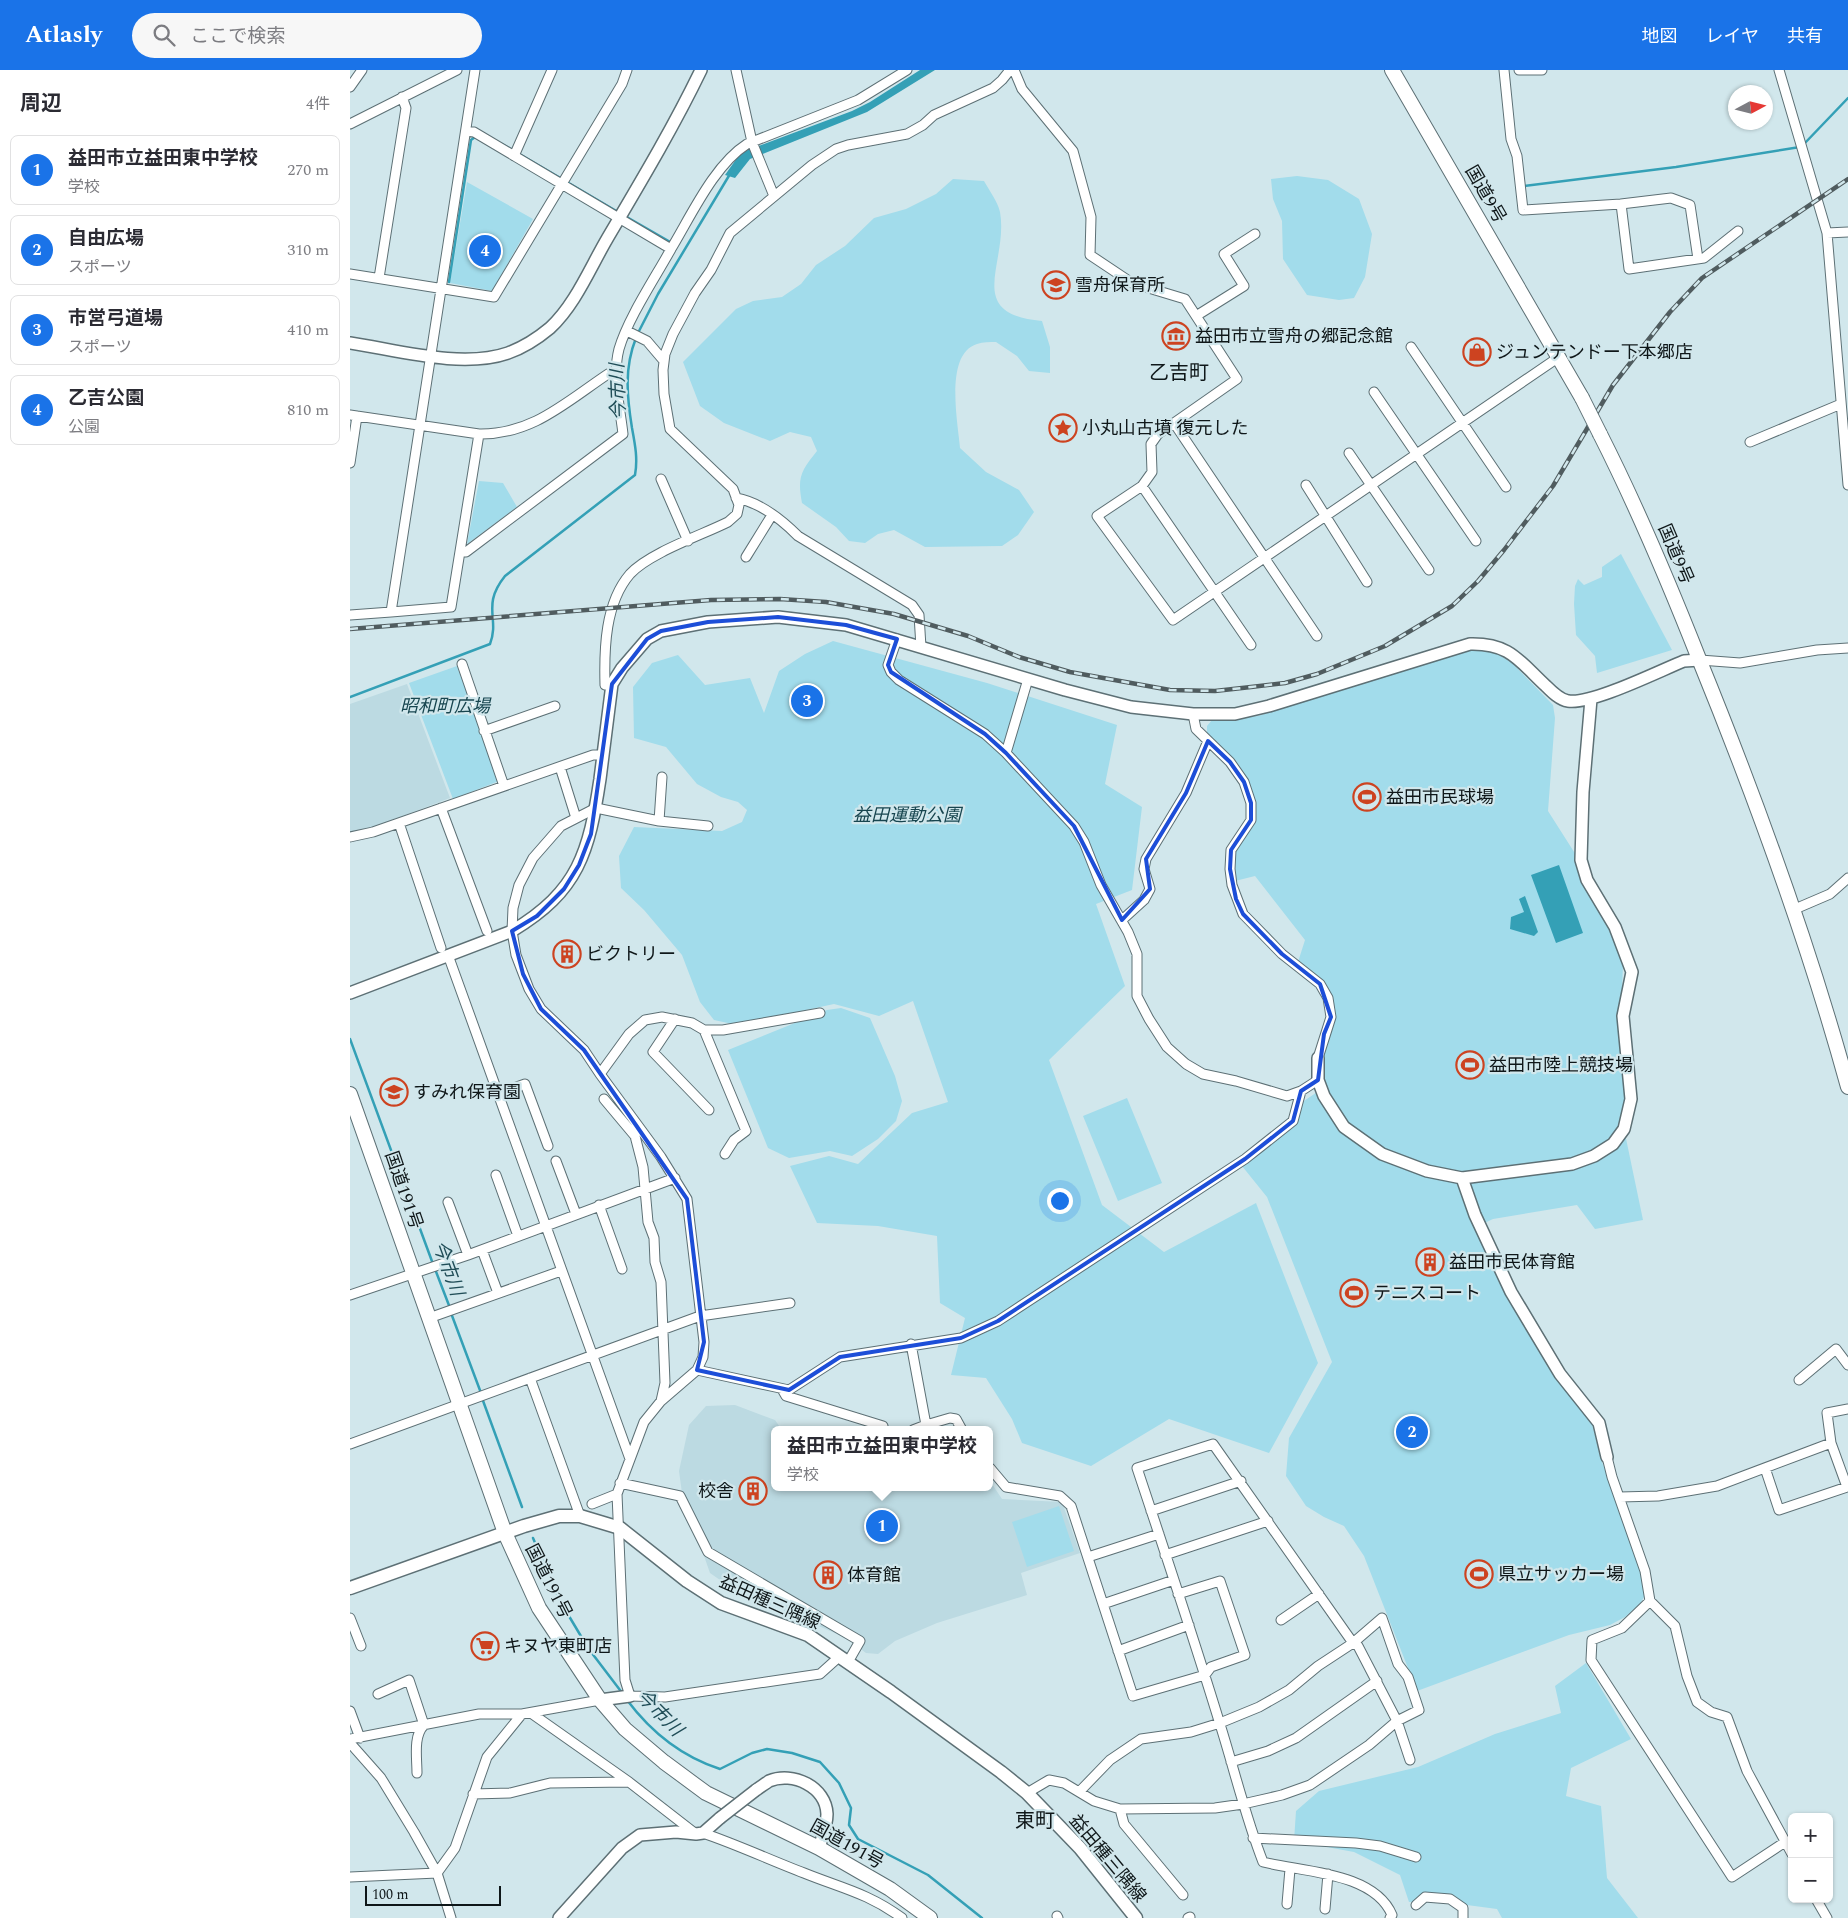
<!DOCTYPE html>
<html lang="ja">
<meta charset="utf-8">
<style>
:root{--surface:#fff;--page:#f7f7f7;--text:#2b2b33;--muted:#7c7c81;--line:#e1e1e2;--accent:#1a73e8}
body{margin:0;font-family:Spectral,"Noto Sans JP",serif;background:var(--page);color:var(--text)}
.controls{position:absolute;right:15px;bottom:15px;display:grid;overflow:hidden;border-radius:8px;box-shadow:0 1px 4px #0004}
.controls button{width:45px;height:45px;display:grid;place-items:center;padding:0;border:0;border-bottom:1px solid var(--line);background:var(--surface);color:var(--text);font:25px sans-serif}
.compass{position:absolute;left:1378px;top:15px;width:45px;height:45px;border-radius:50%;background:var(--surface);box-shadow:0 1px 4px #0004;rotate:83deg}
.scale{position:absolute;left:15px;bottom:12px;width:136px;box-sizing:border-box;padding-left:5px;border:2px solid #0f1719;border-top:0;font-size:14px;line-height:18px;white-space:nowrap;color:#0f1719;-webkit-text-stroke:4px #d1e7ec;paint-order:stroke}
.you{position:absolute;left:709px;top:1130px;width:18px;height:18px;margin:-12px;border:4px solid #fff;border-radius:50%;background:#1a73e8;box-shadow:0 0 0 8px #1a73e833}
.badge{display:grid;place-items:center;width:32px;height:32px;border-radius:50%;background:var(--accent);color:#fff;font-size:16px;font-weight:700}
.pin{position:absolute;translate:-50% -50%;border:2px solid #fff;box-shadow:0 1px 5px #0006}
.popup{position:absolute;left:421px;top:1356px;width:222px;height:65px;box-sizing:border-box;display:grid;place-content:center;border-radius:8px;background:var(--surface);filter:drop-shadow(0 1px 4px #0005);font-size:16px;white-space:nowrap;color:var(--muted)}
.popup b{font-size:19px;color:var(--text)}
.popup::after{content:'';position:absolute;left:50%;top:100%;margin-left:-10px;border:10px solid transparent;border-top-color:var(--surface)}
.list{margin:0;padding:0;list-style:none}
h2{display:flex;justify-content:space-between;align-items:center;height:65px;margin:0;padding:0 20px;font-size:21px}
h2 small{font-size:16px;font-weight:400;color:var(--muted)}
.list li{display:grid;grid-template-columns:32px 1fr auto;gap:15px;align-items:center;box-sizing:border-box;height:70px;margin:0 10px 10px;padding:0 10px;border:1px solid var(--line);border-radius:8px}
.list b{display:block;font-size:19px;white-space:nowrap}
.list p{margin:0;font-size:16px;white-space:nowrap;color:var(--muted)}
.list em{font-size:16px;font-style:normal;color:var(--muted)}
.icon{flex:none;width:28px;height:28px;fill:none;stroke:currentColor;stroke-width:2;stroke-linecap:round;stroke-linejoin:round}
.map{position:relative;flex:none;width:1498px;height:1848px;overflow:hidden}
header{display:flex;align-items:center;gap:30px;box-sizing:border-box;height:70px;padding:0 25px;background:var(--accent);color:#fff}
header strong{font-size:24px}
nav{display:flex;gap:28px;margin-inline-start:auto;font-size:18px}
.search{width:350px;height:45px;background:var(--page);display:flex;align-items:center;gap:12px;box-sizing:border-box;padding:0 18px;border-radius:28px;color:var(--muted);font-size:19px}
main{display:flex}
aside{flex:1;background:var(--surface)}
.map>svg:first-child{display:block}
</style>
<header>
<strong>Atlasly</strong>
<div class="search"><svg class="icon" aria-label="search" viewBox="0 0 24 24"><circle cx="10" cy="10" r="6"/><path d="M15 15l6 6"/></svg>ここで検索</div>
<nav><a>地図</a><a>レイヤ</a><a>共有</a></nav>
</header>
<main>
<aside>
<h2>周辺<small>4件</small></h2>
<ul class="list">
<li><span class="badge">1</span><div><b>益田市立益田東中学校</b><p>学校</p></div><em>270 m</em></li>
<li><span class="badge">2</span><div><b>自由広場</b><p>スポーツ</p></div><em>310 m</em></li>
<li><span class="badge">3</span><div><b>市営弓道場</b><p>スポーツ</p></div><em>410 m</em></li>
<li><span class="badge">4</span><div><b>乙吉公園</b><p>公園</p></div><em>810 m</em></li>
</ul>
</aside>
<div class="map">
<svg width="1498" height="1848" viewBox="0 0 1498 1848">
<rect width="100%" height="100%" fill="#d1e7ec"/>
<path fill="#bcdae2" d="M57,614L100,728L21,758L0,763V634Z
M385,1335L425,1350L432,1360H424V1417H640V1411L652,1429L712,1432L730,1483L671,1503L677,1525L587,1553L545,1571L528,1584L516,1583L496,1568L380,1517L360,1503L332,1423L329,1401L339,1355L356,1336Z"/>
<path fill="#a2dceb" d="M947,106L978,110L1009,129L1022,164L1015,207L1004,228L989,230L957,225L933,189L932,151L923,129L921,109Z
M603,109L634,111C639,120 648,132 650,142C659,193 612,244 692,251L700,277V303L679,301L667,286L646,272C640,272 633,272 627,274C594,284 608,353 610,378L636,402L669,420L684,442L668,465L652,476L575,477L544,460L528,464L515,473L499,471L486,457L452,433C447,407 451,401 467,381L461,367L440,362L420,371L374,353L350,336L333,292L386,239L403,231L432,227L451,214L466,195L495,176L524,148L556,139L586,124Z
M117,112L183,149L142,221L100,213Z
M129,411L153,413L167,437L117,474Z
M1271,484L1322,580L1247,603L1245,586L1226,565L1224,534L1225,516L1228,509L1234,515L1252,507V497Z
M483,571L637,613L767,655L755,714L792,737L782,820L746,834L775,916L699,990L752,1135L814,1182L906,1133L968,1293L919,1383L819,1349L741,1396L672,1373L662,1349L636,1308L601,1305L615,1248L590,1233L587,1166L528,1156L467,1153L440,1096L479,1086L508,1094L562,1043L598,1032L563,931L529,946L484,934L387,955L364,950L350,932L332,885L294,840L271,818L269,786L284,757L372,761L392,752L397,740L388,732L371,727L347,714L316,677L284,668L283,617L302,593L328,585L355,615L400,608L414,643L429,601L455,584Z
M1132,579L1146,583L1162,593L1203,635L1205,648L1198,741L1226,785L1236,814L1258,856L1273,894L1271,947L1281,1029L1274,1059L1293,1150L1245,1159L1227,1135L1143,1149L1126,1157L1161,1233L1182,1270L1242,1354L1251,1389L1292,1502L1295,1525L1290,1534L1275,1547L1260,1555L1219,1565L1067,1621L1014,1486L994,1456L974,1447L956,1436L936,1406L939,1368L982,1292L917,1127L892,1096L946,1055L951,1033L976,1016L972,990L981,926L948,892L955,870L905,806L885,811V782L904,752L898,712L885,691L857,664V656L862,650L908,646L1117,581Z
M107,596L149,711L103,729L59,613Z
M491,938L520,948L545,1006L552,1031L546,1051L528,1069L502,1086L480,1081L439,1088L418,1078L378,980L477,940Z
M777,1028L812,1113L768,1131L733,1046Z
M709,1436L724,1481L677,1497L662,1452Z
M1236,1593L1281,1669L1221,1698L1216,1726L1251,1736L1257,1808L1288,1848H1152L1147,1839L1087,1831L1059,1832L1050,1805L1004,1782L944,1771L946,1741L969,1721L1068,1697L1145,1664L1211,1643L1205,1616Z"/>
<path fill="#34a0b6" d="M570,0H585L517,42L400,89L385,108L375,105L387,88L395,81L502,41L520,32Z
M1209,795L1233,863L1206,873L1181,805Z
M1175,826L1188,862L1184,866L1160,859L1161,847L1174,842L1169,829Z"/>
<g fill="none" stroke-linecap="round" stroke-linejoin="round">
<path stroke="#34a0b6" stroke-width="2.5" d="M152,74L212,109
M1454,74L1498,28
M217,112L268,142
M1174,116L1326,97L1450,77
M275,146L322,173
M99,212L121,70L125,67
M288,263L308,224L380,104
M0,627L140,574C150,548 131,536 155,506L285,405C288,389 285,374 282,358C277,327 274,298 286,268
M0,969L83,1194
M85,1199L100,1238
M101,1243L131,1323
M132,1328L172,1437
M183,1468L210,1531L238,1578L273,1624
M277,1630C301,1662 333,1687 370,1699L402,1683L417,1679L442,1683L470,1692L489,1713L501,1738L499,1755L508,1769L578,1805L632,1848"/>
<g stroke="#5d7075" stroke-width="11">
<path id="minor" d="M386,0L402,72L424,126
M664,0L672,19L723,81L741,147L740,185L782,213L835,229L887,309L824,353L967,566
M1154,0L1161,69L1167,86L1173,140L1271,134L1321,128L1340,135L1348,189
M1169,0H1192
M1429,0L1477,163L1498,415
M0,17L12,0
M0,54L107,0
M164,86L202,0
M1271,134L1279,199L1354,188L1388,161
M1477,163L1498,162
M321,179C341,146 364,95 397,74L508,30L557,0
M0,204L144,227L272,14L277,0
M29,208L56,38L52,27
M846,246L894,216L874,184L905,164
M277,261L297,271L314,291
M1061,277L1156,417
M1024,322L1126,471
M0,345L129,364C182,365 216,332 258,304L267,303
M824,353L808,364L801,374L802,402L792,416L747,446L823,550L1209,287
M1400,372L1491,334
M999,383L1079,500
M0,393L7,346
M311,409L338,471
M956,415L1017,512
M792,416L901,575
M386,428C409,432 432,450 448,466L562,535L569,545L571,577
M111,482H116L273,364C270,337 262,306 269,279C278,248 305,208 321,179L124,62L116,61
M396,487L422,445
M41,542L101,537L129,364
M0,545L41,542L125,0
M547,569L538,595L541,602L549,610L635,664L656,683
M1350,590L1390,593L1467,580L1498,578
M112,594L154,716
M678,609L656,683L724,756L734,772L751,815L778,862L787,884V926L799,949L817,977L836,994L853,1004L886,1011L937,1026L951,1021L968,1010
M262,614L255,615C254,579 255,533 280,504C299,483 352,465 378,452L387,444L389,435L383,419L320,359L314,324L313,300L315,284L323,264L345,223L361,200L380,163L462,95L486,79L498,75L557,64L573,55L584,45L643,18L652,10L660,0
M843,644L846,659L880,692L894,712L901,733V750L881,780L880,799L882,815L893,844L932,884L970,914L978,928L981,947L968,988
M134,661L205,636
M210,697L226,748
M91,738L137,861
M309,751L312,707
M49,753L91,878
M358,756L309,751L246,738L211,756L183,788L169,815L163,838L162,861L166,885L179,919L191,939L234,980L250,1004L311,1087L337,1129L354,1272L353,1287L347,1300L311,1331L294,1352L267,1424L275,1610L280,1626L315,1627L470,1604L490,1586
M0,767L23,762L243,685H253
M1445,839L1480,824L1498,808
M772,850L794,830L800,819L794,799L796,789L836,723L858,671
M98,885L280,1389
M325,949L303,982L359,1040
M354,960L396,1061L384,1070L375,1084
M250,1004L279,964L295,950L312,947L342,953L354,960H373L470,943
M147,1024L175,1014L198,1076
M254,1029L285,1066L293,1097L298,1152L304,1168L305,1192L311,1212L315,1313L311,1331
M206,1091L226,1144
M146,1105L168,1166
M98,1132L118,1185
M249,1135L272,1199
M132,1180L148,1223
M0,1225L118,1185L325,1108
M79,1248L211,1201
M561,1274L576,1355L600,1348L606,1349L612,1360
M347,1300L439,1320L490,1287L611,1268L648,1251L895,1089L943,1051L951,1021
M180,1308L230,1446
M1449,1310L1486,1279L1498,1295
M432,1319L436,1326L533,1356
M563,1360L576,1355
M0,1374L350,1246L440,1233
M1257,1387L1262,1407L1295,1501L1300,1531L1325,1556L1337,1606L1347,1632L1361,1642L1377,1647L1397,1701L1442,1784
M640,1398L656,1417L710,1426L721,1436L783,1626L855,1605L861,1597L895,1585L870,1511L828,1524
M1415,1398L1429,1440L1497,1417L1481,1373
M270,1413L330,1426L358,1482L510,1571L498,1592
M1270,1427L1308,1426L1367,1416L1481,1373L1477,1343L1498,1339
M242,1434L267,1424
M801,1441L891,1411
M815,1485L918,1451
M738,1487L809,1464
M1300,1531L1272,1558L1242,1570L1241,1590L1382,1807L1435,1772
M753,1534L824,1510
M0,1548L11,1576
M931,1550L969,1524
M768,1581L839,1555
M28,1624L59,1610L74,1655C63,1666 67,1688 67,1703
M0,1641L10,1668
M181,1643L279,1712
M0,1669L129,1644H172L250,1630
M0,1673L31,1708L64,1762L87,1803L101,1848
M881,1692L918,1681L946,1668L1027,1611
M730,1721L760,1690L791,1669L841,1662L870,1653L909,1637L939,1620L968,1596L1003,1573L1032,1548L1048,1594L1058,1607L1069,1640L1047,1651L1060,1690
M677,1723L699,1710L714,1713L744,1731L770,1739L865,1738L893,1734L932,1725L960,1715L1019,1675L1047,1651L1008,1576L1003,1573L863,1374L787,1398C815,1482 843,1566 869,1651C884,1698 895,1746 913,1792C952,1802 1024,1802 1042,1845L1040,1848
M123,1724L160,1723L200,1713L279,1712L346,1764
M770,1739L774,1754L833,1825
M353,1763C388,1775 420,1790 454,1803C491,1818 518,1823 552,1848
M903,1768L1006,1773L1030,1776L1066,1787
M87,1803L105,1778L137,1687L172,1644
M0,1807L87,1803
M1466,1829L1477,1848
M937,1834L940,1799
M1066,1835L1075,1827L1100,1829L1113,1838V1848
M975,1839L978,1804
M707,1846L708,1848
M838,1848L840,1847"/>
</g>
<g stroke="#5d7075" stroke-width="14">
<path id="tertiary" d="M0,273C47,280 112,299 158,283C172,278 188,268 200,258C225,235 240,198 257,169C290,113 323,58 351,0
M0,923L162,861C229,821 239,782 250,709C254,678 258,646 262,614L272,598L297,569L311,561L358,552L428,547L496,555L715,620L781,637L843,644H885L919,636L1120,574C1160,573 1169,591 1196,616C1202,622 1210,630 1218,631C1241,635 1309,601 1334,591L1350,590
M968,988V1010L974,1026L994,1057L1032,1084L1077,1101L1112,1108L1222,1094L1244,1086L1263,1074L1274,1059L1281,1029L1273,946L1282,902L1265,857L1237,810L1231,790L1233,722L1241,629
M1112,1108L1125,1145L1161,1222L1210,1304L1249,1353L1257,1387
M250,1630L280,1626
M406,1720C410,1717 415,1714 419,1711C443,1701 476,1717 477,1744C477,1755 472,1768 469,1778
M209,1848L272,1778L290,1765L326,1762L346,1764L353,1763L370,1748"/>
</g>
<g stroke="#5d7075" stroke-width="15">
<path id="secondary" d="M0,1518L174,1456L209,1446H230L270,1458L337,1511L371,1533L458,1565L541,1622L651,1702L677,1723L730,1778L786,1848"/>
</g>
<g stroke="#5d7075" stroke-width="16">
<path id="trunk" d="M1042,0L1232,328
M1250,364C1287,437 1319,513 1349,589C1406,729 1458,871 1498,1017
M0,1024L155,1463L189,1538L250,1630L275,1659L314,1692L356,1723L469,1778L540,1819L580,1848"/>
</g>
<use href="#minor" stroke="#fff" stroke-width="9"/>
<use href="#tertiary" stroke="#fff" stroke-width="11"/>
<use href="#secondary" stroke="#fff" stroke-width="12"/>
<use href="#trunk" stroke="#fff" stroke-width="14"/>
<g stroke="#505c5f" stroke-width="4.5">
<path id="rail" d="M0,559L361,530L430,529L476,532L544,544L618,566L669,587L720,602L820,620L865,621L901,617L935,613L967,604L1035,576L1102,536L1128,511L1154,480L1203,416L1263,315L1320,242L1352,208L1498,109"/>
</g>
<use href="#rail" stroke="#d1e7ec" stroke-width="2.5" stroke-dasharray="8" stroke-linecap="butt"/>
<g stroke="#5d7075" stroke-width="14" stroke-linecap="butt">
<path id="tertiary-bridge" d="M370,1748L406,1720"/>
</g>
<g stroke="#5d7075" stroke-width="16" stroke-linecap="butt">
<path id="trunk-bridge" d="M1232,328L1250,364"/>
</g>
<use href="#tertiary-bridge" stroke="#fff" stroke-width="11"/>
<use href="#trunk-bridge" stroke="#fff" stroke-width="14"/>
</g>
<path fill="none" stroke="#1d4ed8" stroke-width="4" stroke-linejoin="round" d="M428,547L496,555L547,569L538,595L541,602L635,664L656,683L724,756L772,850L800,819L796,789L836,723L858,671L880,692L894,712L901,733V750L881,780L880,799L886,829L893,844L932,884L970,914L981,947L974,964L968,1010L951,1021L943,1051L895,1089L648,1251L611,1268L490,1287L439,1320L347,1300L354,1272L337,1129L234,980L191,939L173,904L162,861L187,846L214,819L229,795L241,764L262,614L297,569L311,561L358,552Z"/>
<defs>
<g id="school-ring" transform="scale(1.4375)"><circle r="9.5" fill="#d1e7ec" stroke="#cd4320" stroke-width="1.5"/><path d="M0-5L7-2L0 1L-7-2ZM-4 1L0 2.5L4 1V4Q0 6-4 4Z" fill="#cd4320"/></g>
<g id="museum-ring" transform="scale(1.4375)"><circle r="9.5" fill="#d1e7ec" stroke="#cd4320" stroke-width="1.5"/><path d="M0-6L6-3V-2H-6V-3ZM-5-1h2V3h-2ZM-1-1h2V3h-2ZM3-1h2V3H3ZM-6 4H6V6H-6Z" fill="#cd4320"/></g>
<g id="shop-ring" transform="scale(1.4375)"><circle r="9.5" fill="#d1e7ec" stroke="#cd4320" stroke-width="1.5"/><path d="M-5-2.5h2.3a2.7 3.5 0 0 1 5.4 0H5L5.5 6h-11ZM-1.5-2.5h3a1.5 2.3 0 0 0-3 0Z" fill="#cd4320"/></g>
<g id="sight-ring" transform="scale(1.4375)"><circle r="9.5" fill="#d1e7ec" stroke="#cd4320" stroke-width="1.5"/><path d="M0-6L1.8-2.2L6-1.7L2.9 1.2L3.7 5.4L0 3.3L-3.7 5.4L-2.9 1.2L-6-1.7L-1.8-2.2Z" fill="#cd4320"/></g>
<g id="stadium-ring" transform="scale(1.4375)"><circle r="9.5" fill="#d1e7ec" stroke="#cd4320" stroke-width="1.5"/><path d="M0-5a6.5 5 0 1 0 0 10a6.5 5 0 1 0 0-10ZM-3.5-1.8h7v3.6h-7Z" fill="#cd4320"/></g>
<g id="building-ring" transform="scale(1.4375)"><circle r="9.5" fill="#d1e7ec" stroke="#cd4320" stroke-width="1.5"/><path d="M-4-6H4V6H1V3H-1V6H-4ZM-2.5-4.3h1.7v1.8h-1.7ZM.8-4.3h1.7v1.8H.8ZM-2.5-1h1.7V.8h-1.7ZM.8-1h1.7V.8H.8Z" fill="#cd4320"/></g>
<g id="supermarket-ring" transform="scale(1.4375)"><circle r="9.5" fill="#d1e7ec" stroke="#cd4320" stroke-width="1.5"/><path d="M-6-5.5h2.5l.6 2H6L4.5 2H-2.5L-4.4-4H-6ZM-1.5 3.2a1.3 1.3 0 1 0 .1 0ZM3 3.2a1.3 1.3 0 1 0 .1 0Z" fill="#cd4320"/></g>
</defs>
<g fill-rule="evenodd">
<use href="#school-ring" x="706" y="215"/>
<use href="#museum-ring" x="826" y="266"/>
<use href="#shop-ring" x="1127" y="282"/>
<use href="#sight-ring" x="713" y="358"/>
<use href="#stadium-ring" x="1017" y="727"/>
<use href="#building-ring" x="217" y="884"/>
<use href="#stadium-ring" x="1120" y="995"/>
<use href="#school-ring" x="44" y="1022"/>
<use href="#building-ring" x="1080" y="1192"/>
<use href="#stadium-ring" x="1004" y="1223"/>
<use href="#building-ring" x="403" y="1421"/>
<use href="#stadium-ring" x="1129" y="1504"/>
<use href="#building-ring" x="478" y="1505"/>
<use href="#supermarket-ring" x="135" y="1576"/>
</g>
<g text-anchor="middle" stroke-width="4.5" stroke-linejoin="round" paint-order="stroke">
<g font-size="18" fill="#0f1719" stroke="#d1e7ec">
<text transform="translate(1136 124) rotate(60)" y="6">国道9号</text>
<text transform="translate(1326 484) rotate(67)" y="6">国道9号</text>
<text transform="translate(54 1120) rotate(71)" y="6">国道191号</text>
<text transform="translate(199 1511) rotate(63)" y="6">国道191号</text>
<text transform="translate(420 1532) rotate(24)" y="6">益田種三隅線</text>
<text transform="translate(497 1774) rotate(29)" y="6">国道191号</text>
<text transform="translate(758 1788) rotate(50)" y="6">益田種三隅線</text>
</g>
<g font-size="18" fill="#0f1719" stroke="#d1e7ec" text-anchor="start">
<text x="725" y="221">雪舟保育所</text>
<text x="845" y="272">益田市立雪舟の郷記念館</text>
<text x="1146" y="288">ジュンテンドー下本郷店</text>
<text x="732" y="364">小丸山古墳 復元した</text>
<text x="1036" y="733">益田市民球場</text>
<text x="236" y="890">ビクトリー</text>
<text x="1139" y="1001">益田市陸上競技場</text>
<text x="63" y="1028">すみれ保育園</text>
<text x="1099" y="1198">益田市民体育館</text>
<text x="1023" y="1229">テニスコート</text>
<text x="384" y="1427" text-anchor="end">校舎</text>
<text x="1148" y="1510">県立サッカー場</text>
<text x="497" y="1511">体育館</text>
<text x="154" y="1582">キヌヤ東町店</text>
</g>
<g font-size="18" font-style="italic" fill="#17454f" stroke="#d1e7ec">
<text x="95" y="642">昭和町広場</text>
<text x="557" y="751">益田運動公園</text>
</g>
<g font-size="19" font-style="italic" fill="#204d57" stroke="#d1e7ec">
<text transform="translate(267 322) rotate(-92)" y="7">今市川</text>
<text transform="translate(99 1198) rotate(70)" y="7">今市川</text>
<text transform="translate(310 1642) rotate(45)" y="7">今市川</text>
</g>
<g font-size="20" fill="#0f1719" stroke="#d1e7ec">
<text x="829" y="309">乙吉町</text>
<text x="685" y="1757">東町</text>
</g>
</g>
</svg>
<div class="controls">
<button>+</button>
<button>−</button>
</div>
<svg class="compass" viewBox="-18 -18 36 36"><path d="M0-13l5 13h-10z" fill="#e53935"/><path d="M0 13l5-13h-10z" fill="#7c7c81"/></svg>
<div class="scale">100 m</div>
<div class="you"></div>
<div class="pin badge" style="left:532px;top:1456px">1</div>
<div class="popup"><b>益田市立益田東中学校</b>学校</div>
<div class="pin badge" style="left:1062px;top:1362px">2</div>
<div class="pin badge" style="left:457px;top:631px">3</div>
<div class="pin badge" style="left:135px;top:181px">4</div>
</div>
</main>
